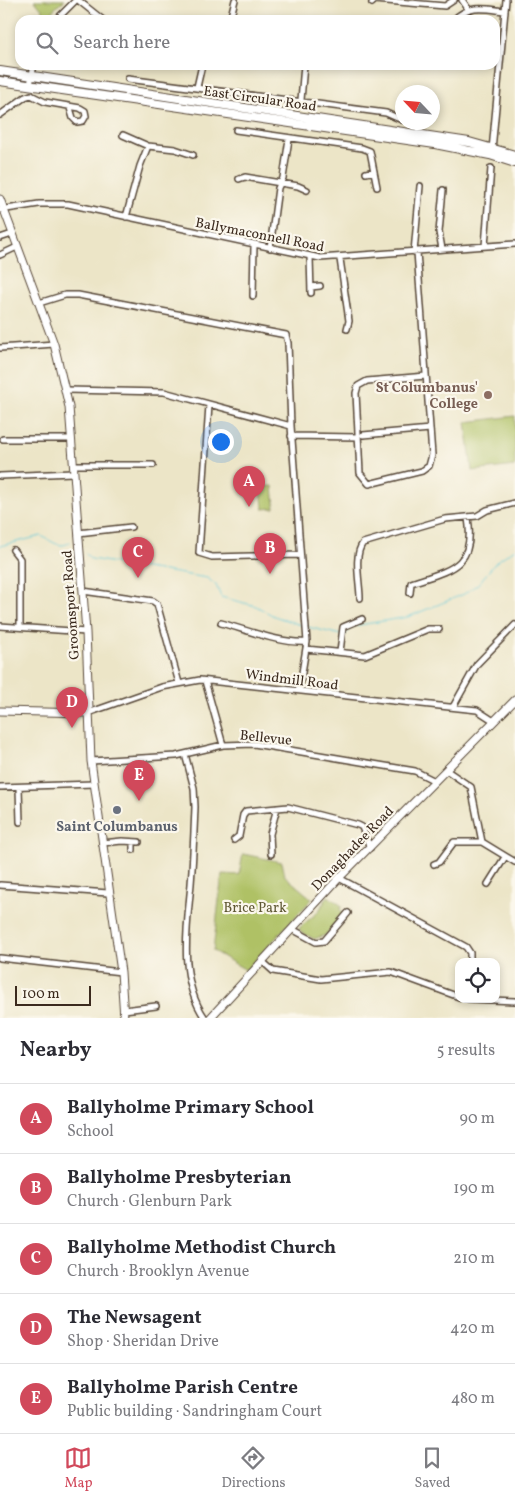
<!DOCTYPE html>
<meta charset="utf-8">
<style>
:root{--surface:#fff;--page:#f7f7f7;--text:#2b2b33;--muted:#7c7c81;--line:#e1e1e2;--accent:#d1495b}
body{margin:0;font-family:Vollkorn,serif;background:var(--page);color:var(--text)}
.controls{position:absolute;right:15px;bottom:15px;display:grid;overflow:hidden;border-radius:10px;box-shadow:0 2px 8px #0003}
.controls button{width:45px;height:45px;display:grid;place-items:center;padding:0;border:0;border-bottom:1px solid var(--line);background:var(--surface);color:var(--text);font:25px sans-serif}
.compass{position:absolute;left:395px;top:85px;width:45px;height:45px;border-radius:50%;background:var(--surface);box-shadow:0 2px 8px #0003;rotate:296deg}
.scale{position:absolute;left:15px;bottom:12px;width:76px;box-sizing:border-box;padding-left:5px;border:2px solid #3b2a1e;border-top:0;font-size:14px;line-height:18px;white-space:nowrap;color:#3b2a1e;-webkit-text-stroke:4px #fbf7ec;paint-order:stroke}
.you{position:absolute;left:220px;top:441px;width:18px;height:18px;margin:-12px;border:4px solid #fff;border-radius:50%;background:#1a73e8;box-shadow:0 0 0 8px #1a73e833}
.badge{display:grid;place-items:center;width:32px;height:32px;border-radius:50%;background:var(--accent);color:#fff;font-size:16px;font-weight:700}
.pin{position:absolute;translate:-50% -41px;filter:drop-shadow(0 1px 2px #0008)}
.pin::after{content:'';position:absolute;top:26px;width:18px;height:15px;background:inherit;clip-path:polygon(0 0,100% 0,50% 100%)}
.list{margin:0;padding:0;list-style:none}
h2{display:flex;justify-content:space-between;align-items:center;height:65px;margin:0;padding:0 20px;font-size:21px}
h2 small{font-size:16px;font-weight:400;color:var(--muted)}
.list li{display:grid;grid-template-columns:32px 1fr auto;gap:15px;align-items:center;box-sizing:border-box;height:70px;padding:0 20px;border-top:1px solid var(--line)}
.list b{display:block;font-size:19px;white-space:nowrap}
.list p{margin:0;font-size:16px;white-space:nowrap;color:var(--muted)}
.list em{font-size:16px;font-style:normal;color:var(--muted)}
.icon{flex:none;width:28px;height:28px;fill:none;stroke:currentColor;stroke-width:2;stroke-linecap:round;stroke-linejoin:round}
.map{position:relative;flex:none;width:515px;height:1018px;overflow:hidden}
.search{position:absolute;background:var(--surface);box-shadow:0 2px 8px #0003;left:15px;right:15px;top:15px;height:55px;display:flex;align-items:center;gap:12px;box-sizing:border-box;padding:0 18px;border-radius:15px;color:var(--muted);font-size:19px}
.sheet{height:415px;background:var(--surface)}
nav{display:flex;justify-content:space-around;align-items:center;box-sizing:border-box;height:70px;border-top:1px solid var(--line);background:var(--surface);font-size:14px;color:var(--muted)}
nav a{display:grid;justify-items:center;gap:2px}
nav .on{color:var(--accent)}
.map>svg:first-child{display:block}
</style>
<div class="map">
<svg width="515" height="1018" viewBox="0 0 515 1018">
<rect width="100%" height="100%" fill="#fbf7ec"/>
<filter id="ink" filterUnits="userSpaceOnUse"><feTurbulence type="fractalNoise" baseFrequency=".02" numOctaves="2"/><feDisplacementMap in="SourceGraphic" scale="10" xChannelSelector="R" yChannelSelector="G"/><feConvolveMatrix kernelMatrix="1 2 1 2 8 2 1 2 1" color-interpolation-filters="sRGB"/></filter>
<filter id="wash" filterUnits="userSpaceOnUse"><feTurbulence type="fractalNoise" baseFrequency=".0096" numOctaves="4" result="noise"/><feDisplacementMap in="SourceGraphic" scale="20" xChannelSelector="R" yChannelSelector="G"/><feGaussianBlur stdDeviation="1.12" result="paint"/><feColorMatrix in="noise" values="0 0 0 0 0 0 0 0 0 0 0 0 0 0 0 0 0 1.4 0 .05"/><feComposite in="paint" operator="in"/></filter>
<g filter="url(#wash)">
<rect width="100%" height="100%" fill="#ece5c7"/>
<path fill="#afc165" stroke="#757642" d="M34,0H65L55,8L49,18Z
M515,416V466L472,471L466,422Z
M273,486L275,508L263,509L261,487Z
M243,854L282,862L285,876L312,899L246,970L213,951L222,874L239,875Z
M328,896L342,906L340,909L343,913L326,935L314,939L301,932L299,928L318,912Z"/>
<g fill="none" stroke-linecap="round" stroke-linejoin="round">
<path stroke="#5ec8d8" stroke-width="1" d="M0,546L41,536C51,540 60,550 70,542
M86,554L91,559L207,578L216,585L221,597L256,606L274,616L304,626
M308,627L341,635
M345,635L353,626L408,617L464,594L478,584L497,561L515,549"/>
</g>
</g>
<g filter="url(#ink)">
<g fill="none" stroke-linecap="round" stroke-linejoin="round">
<g stroke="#564637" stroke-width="8">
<path id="minor" d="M78,0L103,20
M462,0L469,10
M372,3L375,0L445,6L454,0
M56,20L76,0
M230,20L235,0
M454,20C468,4 487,9 505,11
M128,79L386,113L402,120
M30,85L34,65
M197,87L202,65
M301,100L304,65
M0,115L25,97L31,95L45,102L80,108L85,111L86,116L83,121L77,122L73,118L70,108
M236,130L362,148L370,151L377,187
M123,135L148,146L175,149L193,155
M492,150L506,0
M366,173L374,171
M239,179L245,177L298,186L307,190
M0,210L39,204H68L320,258L515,244
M126,217L140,166L148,146
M0,238L12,234
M485,246L491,168
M270,248L278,188L283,178L289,139
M442,249L439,232L443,190
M414,252L420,186
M417,252L432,455L429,466L422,471L369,484L360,473L356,393L358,386L367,381L426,376
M0,255L17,247
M310,257L311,293
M340,259L349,321L347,329
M311,287L320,286
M253,296L254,245
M39,303L65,295H78L286,335L288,343L291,426L307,642L299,691
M0,348L54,344
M66,390L164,392L291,426
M209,405L199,553L212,557L300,555
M363,435L430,429
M291,436L358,437
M3,439H71
M73,465H153
M0,476L73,473
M78,533L131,527
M13,550L20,559V627
M83,591L153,601L157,604L179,683
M410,593L411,583C450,570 476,567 468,518
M360,598C360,583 353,555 363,543L445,519L477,516L487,510L515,503
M221,623C247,630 281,644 307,642
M0,626L86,632
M306,649L365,655L428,629H439
M340,652L343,627L362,619
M205,681L223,745
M453,707L477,664L515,625
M88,713L162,687L200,680L477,710L494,721
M185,754L194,788L195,807C194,833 193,858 191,884C187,928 178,979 205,1018
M91,761L176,756L223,745L254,744L415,771L435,781
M446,770L471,787L482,842L515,862
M0,787L94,784
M19,788L20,822
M234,840L239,836L243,815L246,811L288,807L358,825L362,827L370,848
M102,843L122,841L139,842
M133,850V842
M271,854L270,834L277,808
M434,864L439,862L454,842H482
M339,878L466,947L470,953V962
M488,884L505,857
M0,885L108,893
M292,929L316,942L324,941L348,913
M0,958L121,972
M262,961L273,971L321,979L391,972L459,997
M469,999L515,1001
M124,1010L156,1006"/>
</g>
<g stroke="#564637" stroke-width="9">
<path id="major" d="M0,199L54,344L69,407L86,632L91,761L121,972L124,1018
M0,711L88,713
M210,1018L339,878L515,700"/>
</g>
<g stroke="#564637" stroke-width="10">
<path id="highway" d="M0,71L469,142L515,155
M0,81L435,144L490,155L515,163"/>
</g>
<use href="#minor" stroke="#fff" stroke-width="5"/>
<use href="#major" stroke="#fff" stroke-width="7"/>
<use href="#highway" stroke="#fff" stroke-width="8"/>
</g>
</g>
<circle fill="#8d6e63" stroke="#fbf7ec" stroke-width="2" cx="488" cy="395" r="5"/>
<circle fill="#6b7280" stroke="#fbf7ec" stroke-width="2" cx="117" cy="810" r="5"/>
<g text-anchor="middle" stroke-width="4.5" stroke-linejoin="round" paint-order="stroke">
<g font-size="14" fill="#3b2a1e" stroke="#fbf7ec">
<text transform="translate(260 98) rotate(8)" y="5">East Circular Road</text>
<text transform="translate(260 234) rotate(11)" y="5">Ballymaconnell Road</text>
<text transform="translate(70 605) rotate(-94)" y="5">Groomsport Road</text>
<text transform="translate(292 679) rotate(7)" y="5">Windmill Road</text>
<text transform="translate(266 737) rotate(6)" y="5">Bellevue</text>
<text transform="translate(352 848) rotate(-46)" y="5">Donaghadee Road</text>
</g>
<g font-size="14" font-weight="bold" fill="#785e54" stroke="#fbf7ec" text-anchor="end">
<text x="478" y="392">St Columbanus'<tspan x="478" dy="16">College</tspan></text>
</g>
<g font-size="14" font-weight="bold" fill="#5b616d" stroke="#fbf7ec">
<text x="117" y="831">Saint Columbanus</text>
</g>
<g font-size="14" fill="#5e5733" stroke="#fbf7ec">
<text x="255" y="912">Brice Park</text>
</g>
</g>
</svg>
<div class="controls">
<button><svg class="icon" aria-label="locate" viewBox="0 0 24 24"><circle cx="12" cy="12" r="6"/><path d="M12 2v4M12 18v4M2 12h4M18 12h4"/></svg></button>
</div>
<svg class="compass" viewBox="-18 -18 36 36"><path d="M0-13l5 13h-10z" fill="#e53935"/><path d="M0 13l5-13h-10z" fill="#7c7c81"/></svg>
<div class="scale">100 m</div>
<div class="you"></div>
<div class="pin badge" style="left:249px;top:507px">A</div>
<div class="pin badge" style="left:270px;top:574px">B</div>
<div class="pin badge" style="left:138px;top:578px">C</div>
<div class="pin badge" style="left:72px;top:728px">D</div>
<div class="pin badge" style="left:139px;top:801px">E</div>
<div class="search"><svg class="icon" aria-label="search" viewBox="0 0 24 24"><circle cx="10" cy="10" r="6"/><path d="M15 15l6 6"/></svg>Search here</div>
</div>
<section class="sheet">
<h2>Nearby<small>5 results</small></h2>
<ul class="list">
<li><span class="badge">A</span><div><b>Ballyholme Primary School</b><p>School</p></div><em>90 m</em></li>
<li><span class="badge">B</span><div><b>Ballyholme Presbyterian</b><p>Church · Glenburn Park</p></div><em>190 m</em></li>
<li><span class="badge">C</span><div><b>Ballyholme Methodist Church</b><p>Church · Brooklyn Avenue</p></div><em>210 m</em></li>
<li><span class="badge">D</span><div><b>The Newsagent</b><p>Shop · Sheridan Drive</p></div><em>420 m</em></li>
<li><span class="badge">E</span><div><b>Ballyholme Parish Centre</b><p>Public building · Sandringham Court</p></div><em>480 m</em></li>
</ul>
</section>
<nav>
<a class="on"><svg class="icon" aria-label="map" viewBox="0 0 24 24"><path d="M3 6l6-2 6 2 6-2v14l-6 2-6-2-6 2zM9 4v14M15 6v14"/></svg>Map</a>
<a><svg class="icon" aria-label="directions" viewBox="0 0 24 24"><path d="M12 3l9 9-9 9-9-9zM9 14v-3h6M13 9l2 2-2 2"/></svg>Directions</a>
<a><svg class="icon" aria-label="saved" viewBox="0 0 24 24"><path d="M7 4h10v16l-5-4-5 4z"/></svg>Saved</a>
</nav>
